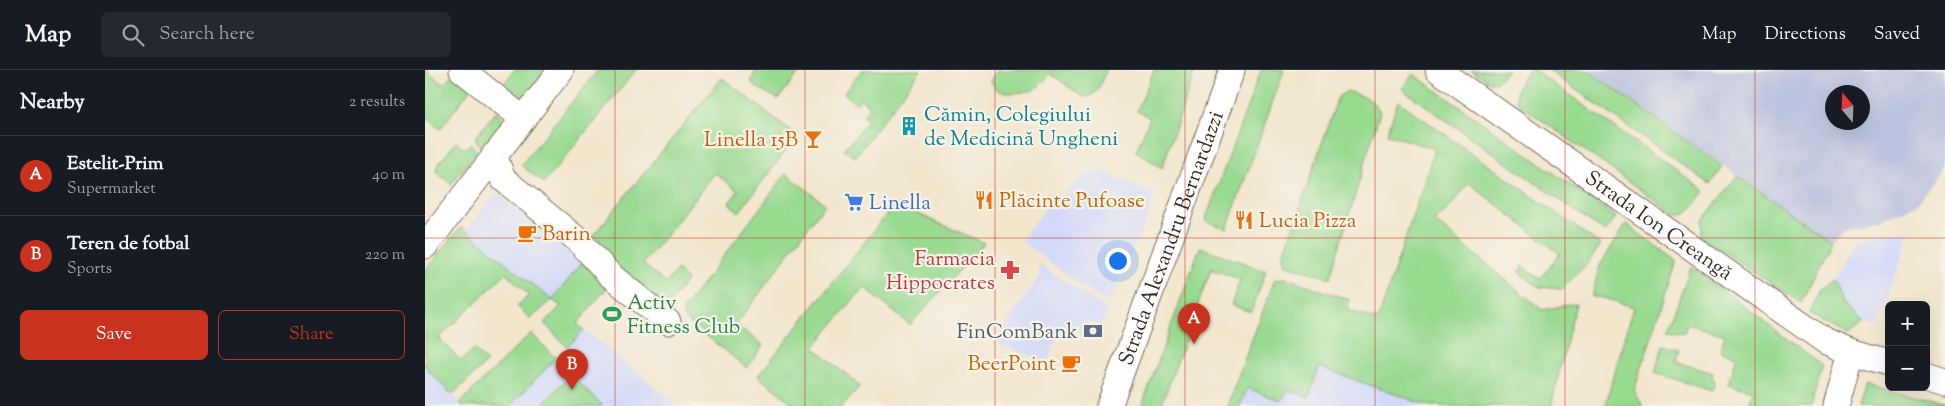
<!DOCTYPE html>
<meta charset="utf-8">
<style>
:root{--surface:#171b24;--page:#242831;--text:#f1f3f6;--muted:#9ea1a6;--line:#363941;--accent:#c8321e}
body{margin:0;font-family:"Sorts Mill Goudy",serif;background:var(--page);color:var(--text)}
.controls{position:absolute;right:15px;bottom:15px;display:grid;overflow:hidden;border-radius:8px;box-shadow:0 5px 20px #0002}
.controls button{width:45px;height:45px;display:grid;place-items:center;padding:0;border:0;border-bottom:1px solid var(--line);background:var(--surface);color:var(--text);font:25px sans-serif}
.compass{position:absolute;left:1400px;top:15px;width:45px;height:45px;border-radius:50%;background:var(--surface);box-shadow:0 5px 20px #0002;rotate:341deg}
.you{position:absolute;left:692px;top:190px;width:18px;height:18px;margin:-12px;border:4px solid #fff;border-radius:50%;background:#1a73e8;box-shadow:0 0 0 8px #1a73e833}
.badge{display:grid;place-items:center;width:32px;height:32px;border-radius:50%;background:var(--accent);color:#fff;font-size:16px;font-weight:700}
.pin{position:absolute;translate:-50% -41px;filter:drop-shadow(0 1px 2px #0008)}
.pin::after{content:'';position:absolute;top:26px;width:18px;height:15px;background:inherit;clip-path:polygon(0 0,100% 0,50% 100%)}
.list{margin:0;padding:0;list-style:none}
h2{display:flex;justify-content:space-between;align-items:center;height:65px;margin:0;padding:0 20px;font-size:21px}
h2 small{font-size:16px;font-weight:400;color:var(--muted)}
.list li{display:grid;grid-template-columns:32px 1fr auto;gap:15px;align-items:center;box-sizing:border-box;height:80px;padding:0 20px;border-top:1px solid var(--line)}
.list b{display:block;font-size:19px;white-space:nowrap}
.list p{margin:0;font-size:16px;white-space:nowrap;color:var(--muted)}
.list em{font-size:16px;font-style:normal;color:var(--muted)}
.actions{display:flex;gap:10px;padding:15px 20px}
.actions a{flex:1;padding:11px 0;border:1px solid var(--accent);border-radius:8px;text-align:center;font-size:18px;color:var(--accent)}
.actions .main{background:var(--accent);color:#fff}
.icon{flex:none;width:28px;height:28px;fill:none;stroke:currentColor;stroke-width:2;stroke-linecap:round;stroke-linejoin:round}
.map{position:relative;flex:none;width:1520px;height:336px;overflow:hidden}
header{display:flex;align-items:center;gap:30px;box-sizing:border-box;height:70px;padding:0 25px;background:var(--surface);border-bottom:1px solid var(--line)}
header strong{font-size:24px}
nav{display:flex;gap:28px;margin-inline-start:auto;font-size:18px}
.search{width:350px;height:45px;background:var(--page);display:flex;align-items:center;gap:12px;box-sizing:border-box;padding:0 18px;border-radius:8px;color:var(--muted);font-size:19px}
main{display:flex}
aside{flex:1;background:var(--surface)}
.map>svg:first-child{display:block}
</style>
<header>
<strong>Map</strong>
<div class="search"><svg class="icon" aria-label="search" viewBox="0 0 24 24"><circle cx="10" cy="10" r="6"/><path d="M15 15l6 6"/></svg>Search here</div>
<nav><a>Map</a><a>Directions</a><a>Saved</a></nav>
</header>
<main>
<aside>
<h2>Nearby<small>2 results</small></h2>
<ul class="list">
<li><span class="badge">A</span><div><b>Estelit-Prim</b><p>Supermarket</p></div><em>40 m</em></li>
<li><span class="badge">B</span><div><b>Teren de fotbal</b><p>Sports</p></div><em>220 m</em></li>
</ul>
<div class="actions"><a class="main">Save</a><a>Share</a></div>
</aside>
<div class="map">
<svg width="1520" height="336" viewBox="0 0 1520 336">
<rect width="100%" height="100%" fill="#f7f3e8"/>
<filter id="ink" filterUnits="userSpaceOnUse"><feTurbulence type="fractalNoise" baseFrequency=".02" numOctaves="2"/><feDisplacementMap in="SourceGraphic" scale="10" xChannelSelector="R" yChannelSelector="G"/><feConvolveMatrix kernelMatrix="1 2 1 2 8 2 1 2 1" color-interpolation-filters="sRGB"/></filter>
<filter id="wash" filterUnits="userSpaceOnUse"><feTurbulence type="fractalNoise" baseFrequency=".0096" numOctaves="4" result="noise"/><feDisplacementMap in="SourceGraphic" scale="20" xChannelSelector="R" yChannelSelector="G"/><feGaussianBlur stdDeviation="1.12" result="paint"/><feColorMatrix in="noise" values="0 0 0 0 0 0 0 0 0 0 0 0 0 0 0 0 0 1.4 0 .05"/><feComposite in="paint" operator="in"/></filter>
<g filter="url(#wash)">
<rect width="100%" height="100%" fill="#f2e6cd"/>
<path fill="#d2d9f9" d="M672,101L680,102L730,125L714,167L684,233L674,228L596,171L628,128L631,129L634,125L638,126L657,106Z
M71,123L157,193L127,230L41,161Z
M1486,161L1452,256L1439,252L1419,235L1408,209L1431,169Z
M616,195L683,240L678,252L676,250L674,255L663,251L657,254L654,262L636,256L622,292L569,272L617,203L612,200Z
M159,260L253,336H85Z
M0,297L27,325L38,336H0Z
M894,297L1004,336H815L822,318L857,331L861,319Z"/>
<path fill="#bcc3de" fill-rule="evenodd" d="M1162,0H1520V98L1493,132L1457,150L1419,157L1406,171ZM1408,22H1438V52H1408Z"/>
<path fill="#99da91" stroke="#6a8258" d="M0,0L18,14L26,6L48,16L15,59L0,47Z
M89,0H126L93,34L74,20Z
M173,0H211L119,113L96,95Z
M331,0H376L353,29L333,18L326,12Z
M437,0H496L430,87L419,80L443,51L438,46L445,37L436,29L431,34L419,23Z
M573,0H681C676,11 673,30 657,26L626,4L610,20C596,22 572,29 566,11Z
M729,0H770L737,98L711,81L725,48L712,41Z
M836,0H859L802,159L780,151Z
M1046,0H1083L1073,11L1065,12Z
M1104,0H1109L1280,121C1272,131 1265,146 1251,145L1094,34C1085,22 1098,10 1104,0Z
M1123,0H1162L1297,96L1285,114Z
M988,4L1191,147L1180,162L977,19Z
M297,8L369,63L368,71L314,142L304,133L313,121L290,103L218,194L241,213L252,200L262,210L240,239L162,173Z
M922,21C936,26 948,28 955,42L905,208L861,195L858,186L913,27Z
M973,31L1176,175L1160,196L1137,219L1114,217L1095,203L1097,196L1115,209L1135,184L1044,113L1024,138L1009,151L1117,240L1151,233L1126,336H1004L894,297L884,327L862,320L857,331L822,318L815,336H802L850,209L861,208L925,230L922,240L953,250L1010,79L962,64Z
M71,41L77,48L79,59L69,74L56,78L50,68Z
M31,72L40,79L46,73L52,82L26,114L11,102L12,96Z
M361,104L400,134L311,255L338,275L322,298L259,248L257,241Z
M1312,106L1406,171L1376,233L1276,167L1277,151Z
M470,134L559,173L485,255L439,217L389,277L435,316L417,336H371L333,306Z
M1201,154L1251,191L1209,321L1218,336H1180L1209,237L1179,228L1167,227L1174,197Z
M36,157L127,230L157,193L185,214L152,254L159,260L142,277L119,253L136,236L127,230L105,249L92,236L104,225L81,203L14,268L36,291L49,279L62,292L27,325L0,297V200Z
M775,177L841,201L826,242L806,235L815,209L786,199L736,336H726L718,333Z
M1266,196L1397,296L1386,336H1324L1328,321L1304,314L1312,286L1295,281L1300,265L1262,254L1259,263L1243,260Z
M1408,209L1419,235L1439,252L1423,264L1384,243L1396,218Z
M106,263L131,288L85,336H38L35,333Z
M1238,275L1254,280L1251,292L1288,303L1287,309L1290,310L1287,321L1230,303Z
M146,305L178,336H116Z
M1440,314L1520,335V336H1433Z"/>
</g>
<g filter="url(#ink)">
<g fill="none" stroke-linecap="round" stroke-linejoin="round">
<g stroke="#7b6c5b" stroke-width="27">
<g id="minor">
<path d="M37,0L97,48"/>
<path id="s1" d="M1013,0L1400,271L1426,282L1464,293"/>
<path d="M69,85L78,109L154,171L185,205L243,252"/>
<path d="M0,176L136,0"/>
<path d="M1501,305L1520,311"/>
<path id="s2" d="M684,336L807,0"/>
<path d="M1411,336L1426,282"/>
</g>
</g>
<use href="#minor" stroke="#fff" stroke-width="25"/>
</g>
</g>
<path fill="none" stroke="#c8321e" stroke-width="1" stroke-opacity="0.55" d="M190,0V336M380,0V336M570,0V336M760,0V336M950,0V336M1140,0V336M1330,0V336M0,168H1520"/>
<defs>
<g id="building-bare" transform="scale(1.5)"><path d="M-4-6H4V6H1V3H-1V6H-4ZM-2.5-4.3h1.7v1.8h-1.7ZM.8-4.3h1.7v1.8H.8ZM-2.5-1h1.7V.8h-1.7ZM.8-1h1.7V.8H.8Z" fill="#0f9aa8" stroke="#f7f3e8" stroke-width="2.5" paint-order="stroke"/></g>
<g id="bar-bare" transform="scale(1.5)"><path d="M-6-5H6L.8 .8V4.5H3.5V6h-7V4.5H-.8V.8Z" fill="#e8710a" stroke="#f7f3e8" stroke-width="2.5" paint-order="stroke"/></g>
<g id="restaurant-bare" transform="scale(1.5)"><path d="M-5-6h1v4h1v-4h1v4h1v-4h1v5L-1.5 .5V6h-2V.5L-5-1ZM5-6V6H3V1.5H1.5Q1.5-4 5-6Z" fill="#e8710a" stroke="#f7f3e8" stroke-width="2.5" paint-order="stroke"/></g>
<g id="supermarket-bare" transform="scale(1.5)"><path d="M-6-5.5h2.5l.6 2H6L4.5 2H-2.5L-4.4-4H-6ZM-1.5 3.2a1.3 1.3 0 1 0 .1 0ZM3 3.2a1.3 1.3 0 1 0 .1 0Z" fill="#3f7fe0" stroke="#f7f3e8" stroke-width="2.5" paint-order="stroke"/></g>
<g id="cafe-bare" transform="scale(1.5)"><path d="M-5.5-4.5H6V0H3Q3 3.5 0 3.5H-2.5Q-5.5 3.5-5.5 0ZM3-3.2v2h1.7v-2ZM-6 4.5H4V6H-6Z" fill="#e8710a" stroke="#f7f3e8" stroke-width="2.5" paint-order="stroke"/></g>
<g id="pharmacy-bare" transform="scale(1.5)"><path d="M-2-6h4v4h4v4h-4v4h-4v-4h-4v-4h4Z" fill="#e0444e" stroke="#f7f3e8" stroke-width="2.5" paint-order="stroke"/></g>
<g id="stadium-bare" transform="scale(1.5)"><path d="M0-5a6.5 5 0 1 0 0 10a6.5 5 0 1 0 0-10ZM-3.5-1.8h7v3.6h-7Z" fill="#2e9e5b" stroke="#f7f3e8" stroke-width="2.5" paint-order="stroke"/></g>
<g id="bank-bare" transform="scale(1.5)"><path d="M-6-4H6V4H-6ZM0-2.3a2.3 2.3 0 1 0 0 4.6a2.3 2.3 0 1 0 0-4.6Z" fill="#5c6f8a" stroke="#f7f3e8" stroke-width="2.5" paint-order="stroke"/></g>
</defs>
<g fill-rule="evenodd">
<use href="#building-bare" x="484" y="56"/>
<use href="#bar-bare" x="388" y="69"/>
<use href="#restaurant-bare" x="559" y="130"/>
<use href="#supermarket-bare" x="429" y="132"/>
<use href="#restaurant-bare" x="819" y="150"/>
<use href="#cafe-bare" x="102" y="163"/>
<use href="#pharmacy-bare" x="585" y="200"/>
<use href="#stadium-bare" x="187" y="244"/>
<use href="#bank-bare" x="668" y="261"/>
<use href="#cafe-bare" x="646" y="293"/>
</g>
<g text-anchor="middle" stroke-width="4.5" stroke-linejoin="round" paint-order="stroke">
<g font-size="21" fill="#0d838f" stroke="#f7f3e8" text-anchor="start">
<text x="499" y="51">Cămin, Colegiului<tspan x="499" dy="24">de Medicină Ungheni</tspan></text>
</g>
<g font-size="21" fill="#c56008" stroke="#f7f3e8" text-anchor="start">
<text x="373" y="76" text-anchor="end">Linella 15B</text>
<text x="574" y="137">Plăcinte Pufoase</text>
<text x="834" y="157">Lucia Pizza</text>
<text x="117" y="170">Barin</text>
<text x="631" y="300" text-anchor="end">BeerPoint</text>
</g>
<g font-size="21" fill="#366cbe" stroke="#f7f3e8" text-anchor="start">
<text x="444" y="139">Linella</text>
</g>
<g font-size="21" fill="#3b2a1e" stroke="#f7f3e8">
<text dy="7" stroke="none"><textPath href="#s1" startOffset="270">Strada Ion Creangă</textPath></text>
<text dy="7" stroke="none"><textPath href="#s2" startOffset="179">Strada Alexandru Bernardazzi</textPath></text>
</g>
<g font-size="21" fill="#be3a42" stroke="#f7f3e8" text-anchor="end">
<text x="570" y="195">Farmacia<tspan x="570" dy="24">Hippocrates</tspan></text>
</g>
<g font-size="21" fill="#27864d" stroke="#f7f3e8" text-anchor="start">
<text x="202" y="239">Activ<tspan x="202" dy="24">Fitness Club</tspan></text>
</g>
<g font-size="21" fill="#4e5e75" stroke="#f7f3e8" text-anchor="end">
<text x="653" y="268">FinComBank</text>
</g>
</g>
</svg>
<div class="controls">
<button>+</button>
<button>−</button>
</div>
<svg class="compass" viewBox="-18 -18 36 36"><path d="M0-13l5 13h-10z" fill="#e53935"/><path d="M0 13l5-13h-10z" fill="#9ea1a6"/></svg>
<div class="you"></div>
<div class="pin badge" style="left:769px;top:274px">A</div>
<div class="pin badge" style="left:147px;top:320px">B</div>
</div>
</main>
